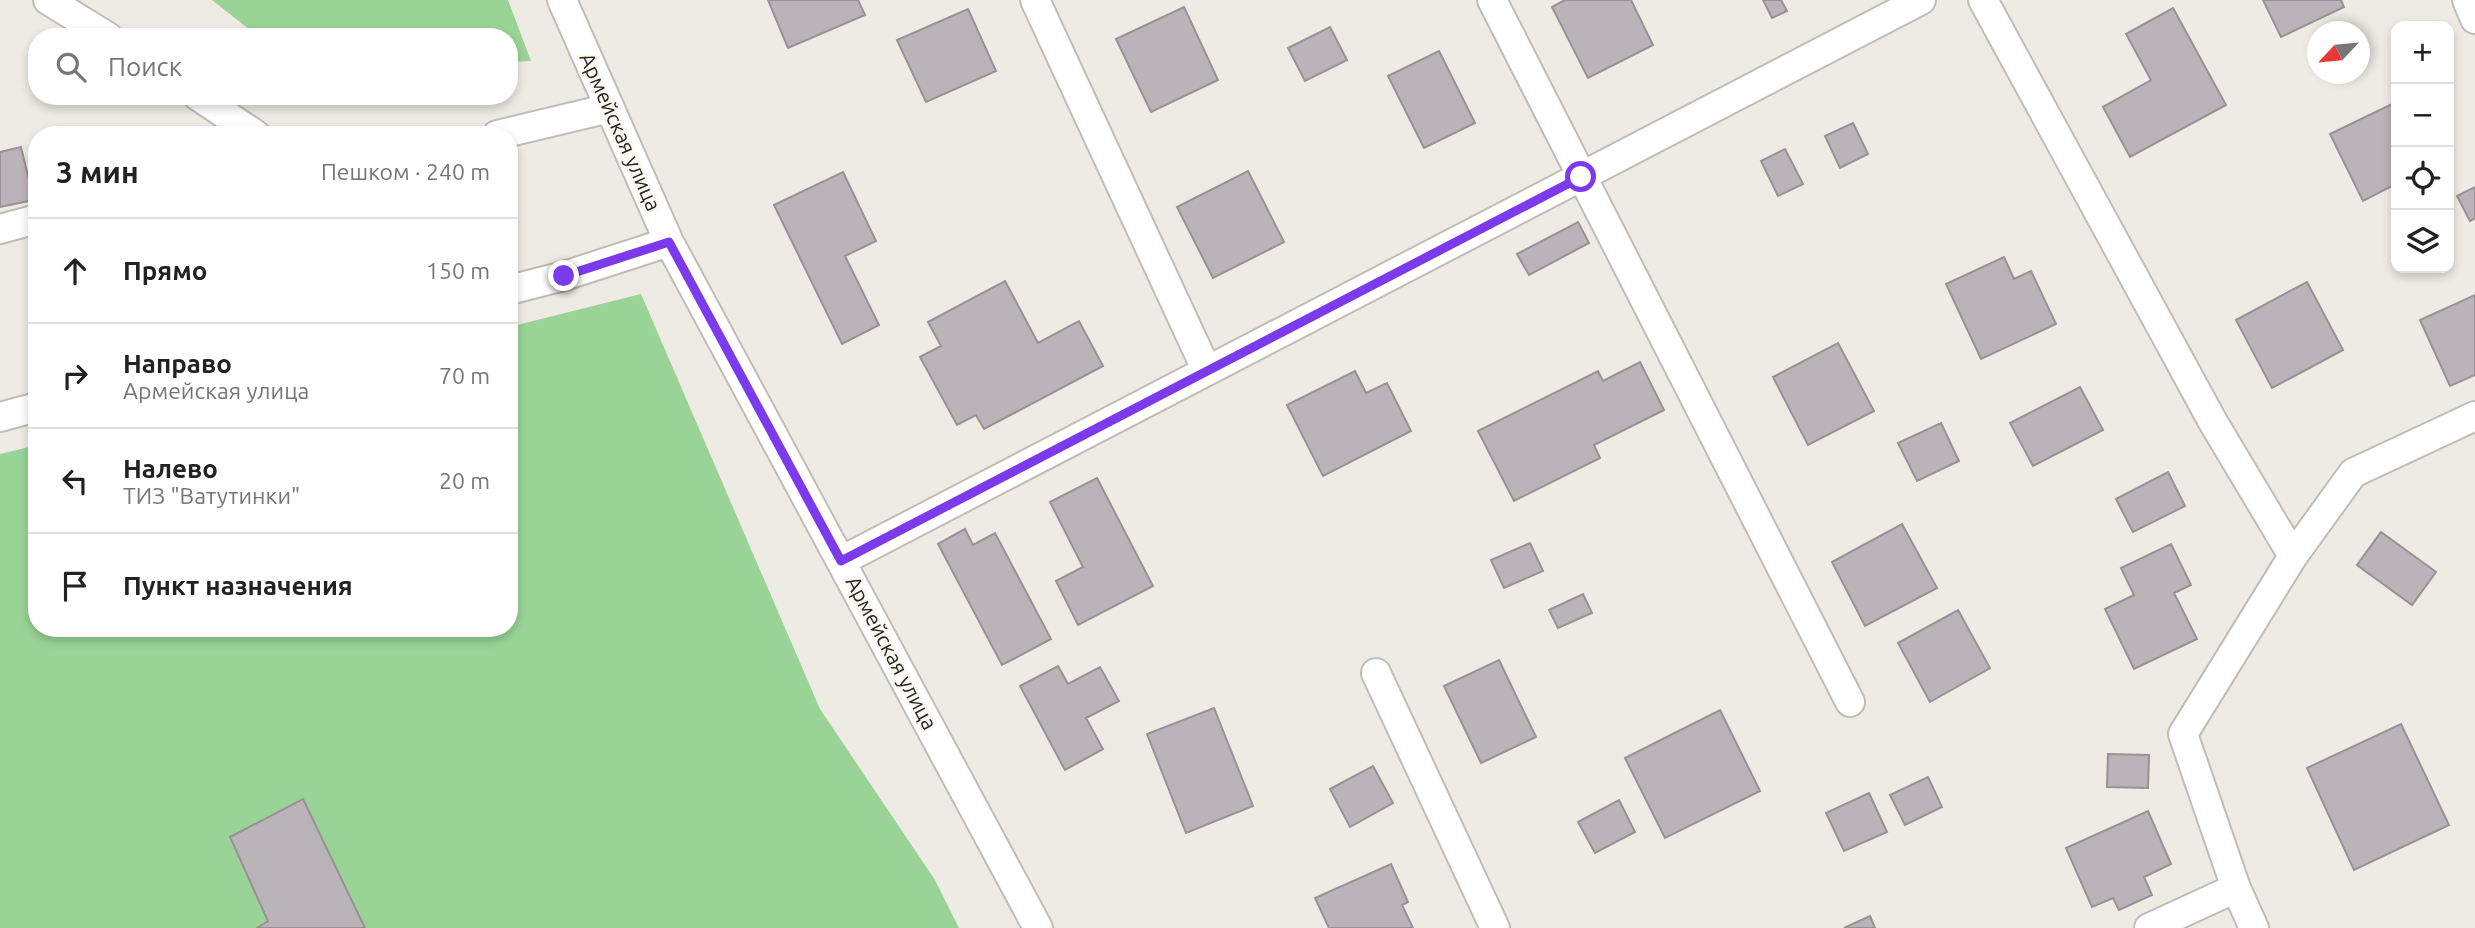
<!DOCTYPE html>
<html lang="ru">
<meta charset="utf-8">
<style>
:root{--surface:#fff;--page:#f6f6f6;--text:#222;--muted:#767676;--line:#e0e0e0}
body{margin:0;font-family:Ubuntu,sans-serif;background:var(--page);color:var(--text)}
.controls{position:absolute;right:21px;top:21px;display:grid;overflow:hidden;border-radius:14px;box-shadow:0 4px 10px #0003}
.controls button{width:63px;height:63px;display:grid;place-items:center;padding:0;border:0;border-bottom:2px solid var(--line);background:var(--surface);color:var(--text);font:35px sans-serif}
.compass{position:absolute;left:2307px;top:21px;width:63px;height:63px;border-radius:50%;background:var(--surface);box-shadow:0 4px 10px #0003;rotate:244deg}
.stop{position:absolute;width:21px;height:21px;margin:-16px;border:5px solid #7c3aed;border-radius:50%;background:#fff}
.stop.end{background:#7c3aed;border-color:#fff;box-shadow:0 2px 7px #0008}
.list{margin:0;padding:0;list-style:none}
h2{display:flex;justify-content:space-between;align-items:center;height:91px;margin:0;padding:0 28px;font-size:30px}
h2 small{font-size:23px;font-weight:400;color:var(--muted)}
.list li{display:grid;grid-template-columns:46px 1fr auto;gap:21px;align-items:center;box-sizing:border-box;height:105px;padding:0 28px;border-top:2px solid var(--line)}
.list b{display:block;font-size:26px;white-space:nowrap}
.list p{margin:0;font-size:23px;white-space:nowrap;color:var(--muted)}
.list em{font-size:23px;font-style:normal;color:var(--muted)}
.icon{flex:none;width:38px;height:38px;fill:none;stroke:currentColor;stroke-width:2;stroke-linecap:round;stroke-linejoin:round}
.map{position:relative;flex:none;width:2475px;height:928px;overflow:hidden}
.search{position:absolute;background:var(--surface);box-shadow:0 4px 10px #0003;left:28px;top:28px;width:490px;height:77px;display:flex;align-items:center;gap:18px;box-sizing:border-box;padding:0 24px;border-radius:28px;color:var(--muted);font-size:26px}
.panel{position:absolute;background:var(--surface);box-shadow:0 4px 10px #0003;left:28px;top:126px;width:490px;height:511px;border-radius:28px}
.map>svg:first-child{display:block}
</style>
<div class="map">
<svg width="2475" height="928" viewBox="0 0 2475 928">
<rect width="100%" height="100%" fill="#edebe3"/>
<path fill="#99d496" d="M212,0H508L531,61L509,62V37H259Z
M641,294L820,709L935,880L959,928H0V454L37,445V628H509V327Z"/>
<path fill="#bab3b8" stroke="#989196" stroke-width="2" d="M768,0H858L865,15L788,48Z
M1565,0H1631L1653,45L1588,78L1552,7Z
M1763,0H1781L1787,11L1772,18Z
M2263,0H2341L2344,7L2281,37Z
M1184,7L1218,80L1151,112L1116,39Z
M2173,8L2226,105L2130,157L2103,107L2151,80L2126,34Z
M968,9L996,71L926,102L897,40Z
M1330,27L1347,60L1305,81L1288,48Z
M1439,51L1475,123L1424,148L1388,76Z
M2396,102V184L2363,201L2330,134Z
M1853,123L1868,154L1840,168L1825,136Z
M21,147L34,200L0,207V152Z
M1785,149L1803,184L1778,196L1761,161Z
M1248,171L1284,242L1213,278L1177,207Z
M843,172L876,241L845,256L879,325L842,344L774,205Z
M2475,187V218L2470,221L2457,196Z
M1578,222L1589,243L1529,275L1517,254Z
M2004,257L2014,279L2031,271L2056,324L1981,359L1946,284Z
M1005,281L1038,343L1079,321L1103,366L984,429L976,415L957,425L920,357L941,346L928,322Z
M2307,282L2343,350L2272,388L2236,320Z
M2475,295V375L2450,386L2420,320Z
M1838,343L1874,411L1808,445L1773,377Z
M1640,362L1664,410L1594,445L1600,458L1514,501L1478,431L1598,371L1603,381Z
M1355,371L1366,393L1387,383L1411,431L1323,476L1287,405Z
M2080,387L2103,430L2033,466L2010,423Z
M1941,423L1959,461L1917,481L1898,443Z
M2168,472L2185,506L2133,532L2116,499Z
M1097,478L1153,586L1078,625L1056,581L1083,567L1050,502Z
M1902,524L1937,588L1865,626L1832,562Z
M965,529L973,545L995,533L1051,639L1002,665L938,544Z
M2381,532L2436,572L2412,605L2357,565Z
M1530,543L1543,571L1504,588L1491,560Z
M2171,544L2191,585L2174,593L2197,639L2134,669L2105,609L2134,595L2121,568Z
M1583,594L1592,613L1558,628L1549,610Z
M1958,610L1990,668L1930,702L1898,643Z
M1499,660L1536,737L1481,763L1444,686Z
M1058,666L1068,684L1100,667L1119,701L1086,718L1103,749L1065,770L1020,686Z
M1214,708L1253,806L1186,833L1147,734Z
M1720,710L1760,791L1665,838L1625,758Z
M2401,724L2449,825L2354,870L2307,768Z
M2108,754L2149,755L2148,788L2107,787Z
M1373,766L1393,803L1350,827L1330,789Z
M1928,777L1942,807L1905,825L1890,795Z
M1869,793L1887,832L1844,851L1826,813Z
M303,799L365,928H257L268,921L230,837Z
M1619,800L1635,832L1595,853L1578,822Z
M2148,811L2171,864L2144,877L2152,895L2119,910L2113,898L2092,907L2066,848Z
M1391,864L1408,902L1402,905L1413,928H1329L1315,898Z
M1870,916L1875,928H1844Z"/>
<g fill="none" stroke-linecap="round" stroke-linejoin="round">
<g stroke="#c0bdb6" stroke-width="32">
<path id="street" d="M48,0L108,37
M562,0L669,242L1038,928
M1035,0L1207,371
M1492,0L1850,702
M1983,0L2213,422L2293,556
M2467,0L2475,19
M198,96L256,135
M497,135L610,108
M0,229L37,219
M509,290L564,276L669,242
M0,417L37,407
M841,561L1921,0
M1376,673L1495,928
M2236,888L2183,734L2293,556L2353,473L2475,416
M2149,928L2236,888L2254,928"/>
</g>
<use href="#street" stroke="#fff" stroke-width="28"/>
</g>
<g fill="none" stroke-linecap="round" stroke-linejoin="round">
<path stroke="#7c3aed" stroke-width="9" d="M564,276L669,242L841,561L1581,177"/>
</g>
<g text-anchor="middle" stroke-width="6" stroke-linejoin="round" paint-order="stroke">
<g font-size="21" fill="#252421" stroke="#fbf8f1">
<text transform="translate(620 132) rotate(66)" y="7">Армейская улица</text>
<text transform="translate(891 653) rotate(62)" y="7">Армейская улица</text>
</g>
</g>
</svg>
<div class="controls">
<button>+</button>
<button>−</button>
<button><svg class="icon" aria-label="locate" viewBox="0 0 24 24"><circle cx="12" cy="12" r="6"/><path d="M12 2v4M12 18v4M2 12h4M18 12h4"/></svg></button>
<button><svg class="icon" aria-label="layers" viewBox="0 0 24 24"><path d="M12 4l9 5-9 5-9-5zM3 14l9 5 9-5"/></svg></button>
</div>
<svg class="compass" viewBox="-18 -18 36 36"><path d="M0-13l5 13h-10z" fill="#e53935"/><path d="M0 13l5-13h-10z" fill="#767676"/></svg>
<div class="stop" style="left:1581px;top:177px"></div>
<div class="stop end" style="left:564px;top:276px"></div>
<div class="search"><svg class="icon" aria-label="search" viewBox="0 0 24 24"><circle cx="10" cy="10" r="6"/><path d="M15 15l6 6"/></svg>Поиск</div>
<section class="panel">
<h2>3 мин<small>Пешком · 240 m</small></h2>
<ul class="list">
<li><svg class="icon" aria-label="ahead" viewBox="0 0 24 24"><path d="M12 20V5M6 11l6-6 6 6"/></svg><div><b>Прямо</b></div><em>150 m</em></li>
<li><svg class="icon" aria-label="right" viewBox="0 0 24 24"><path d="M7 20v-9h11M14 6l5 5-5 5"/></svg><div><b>Направо</b><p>Армейская улица</p></div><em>70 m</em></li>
<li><svg class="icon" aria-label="left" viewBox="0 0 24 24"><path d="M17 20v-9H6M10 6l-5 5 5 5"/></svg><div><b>Налево</b><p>ТИЗ &quot;Ватутинки&quot;</p></div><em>20 m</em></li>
<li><svg class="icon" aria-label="arrive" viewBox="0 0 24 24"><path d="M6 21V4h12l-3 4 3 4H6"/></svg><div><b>Пункт назначения</b></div></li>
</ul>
</section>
</div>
